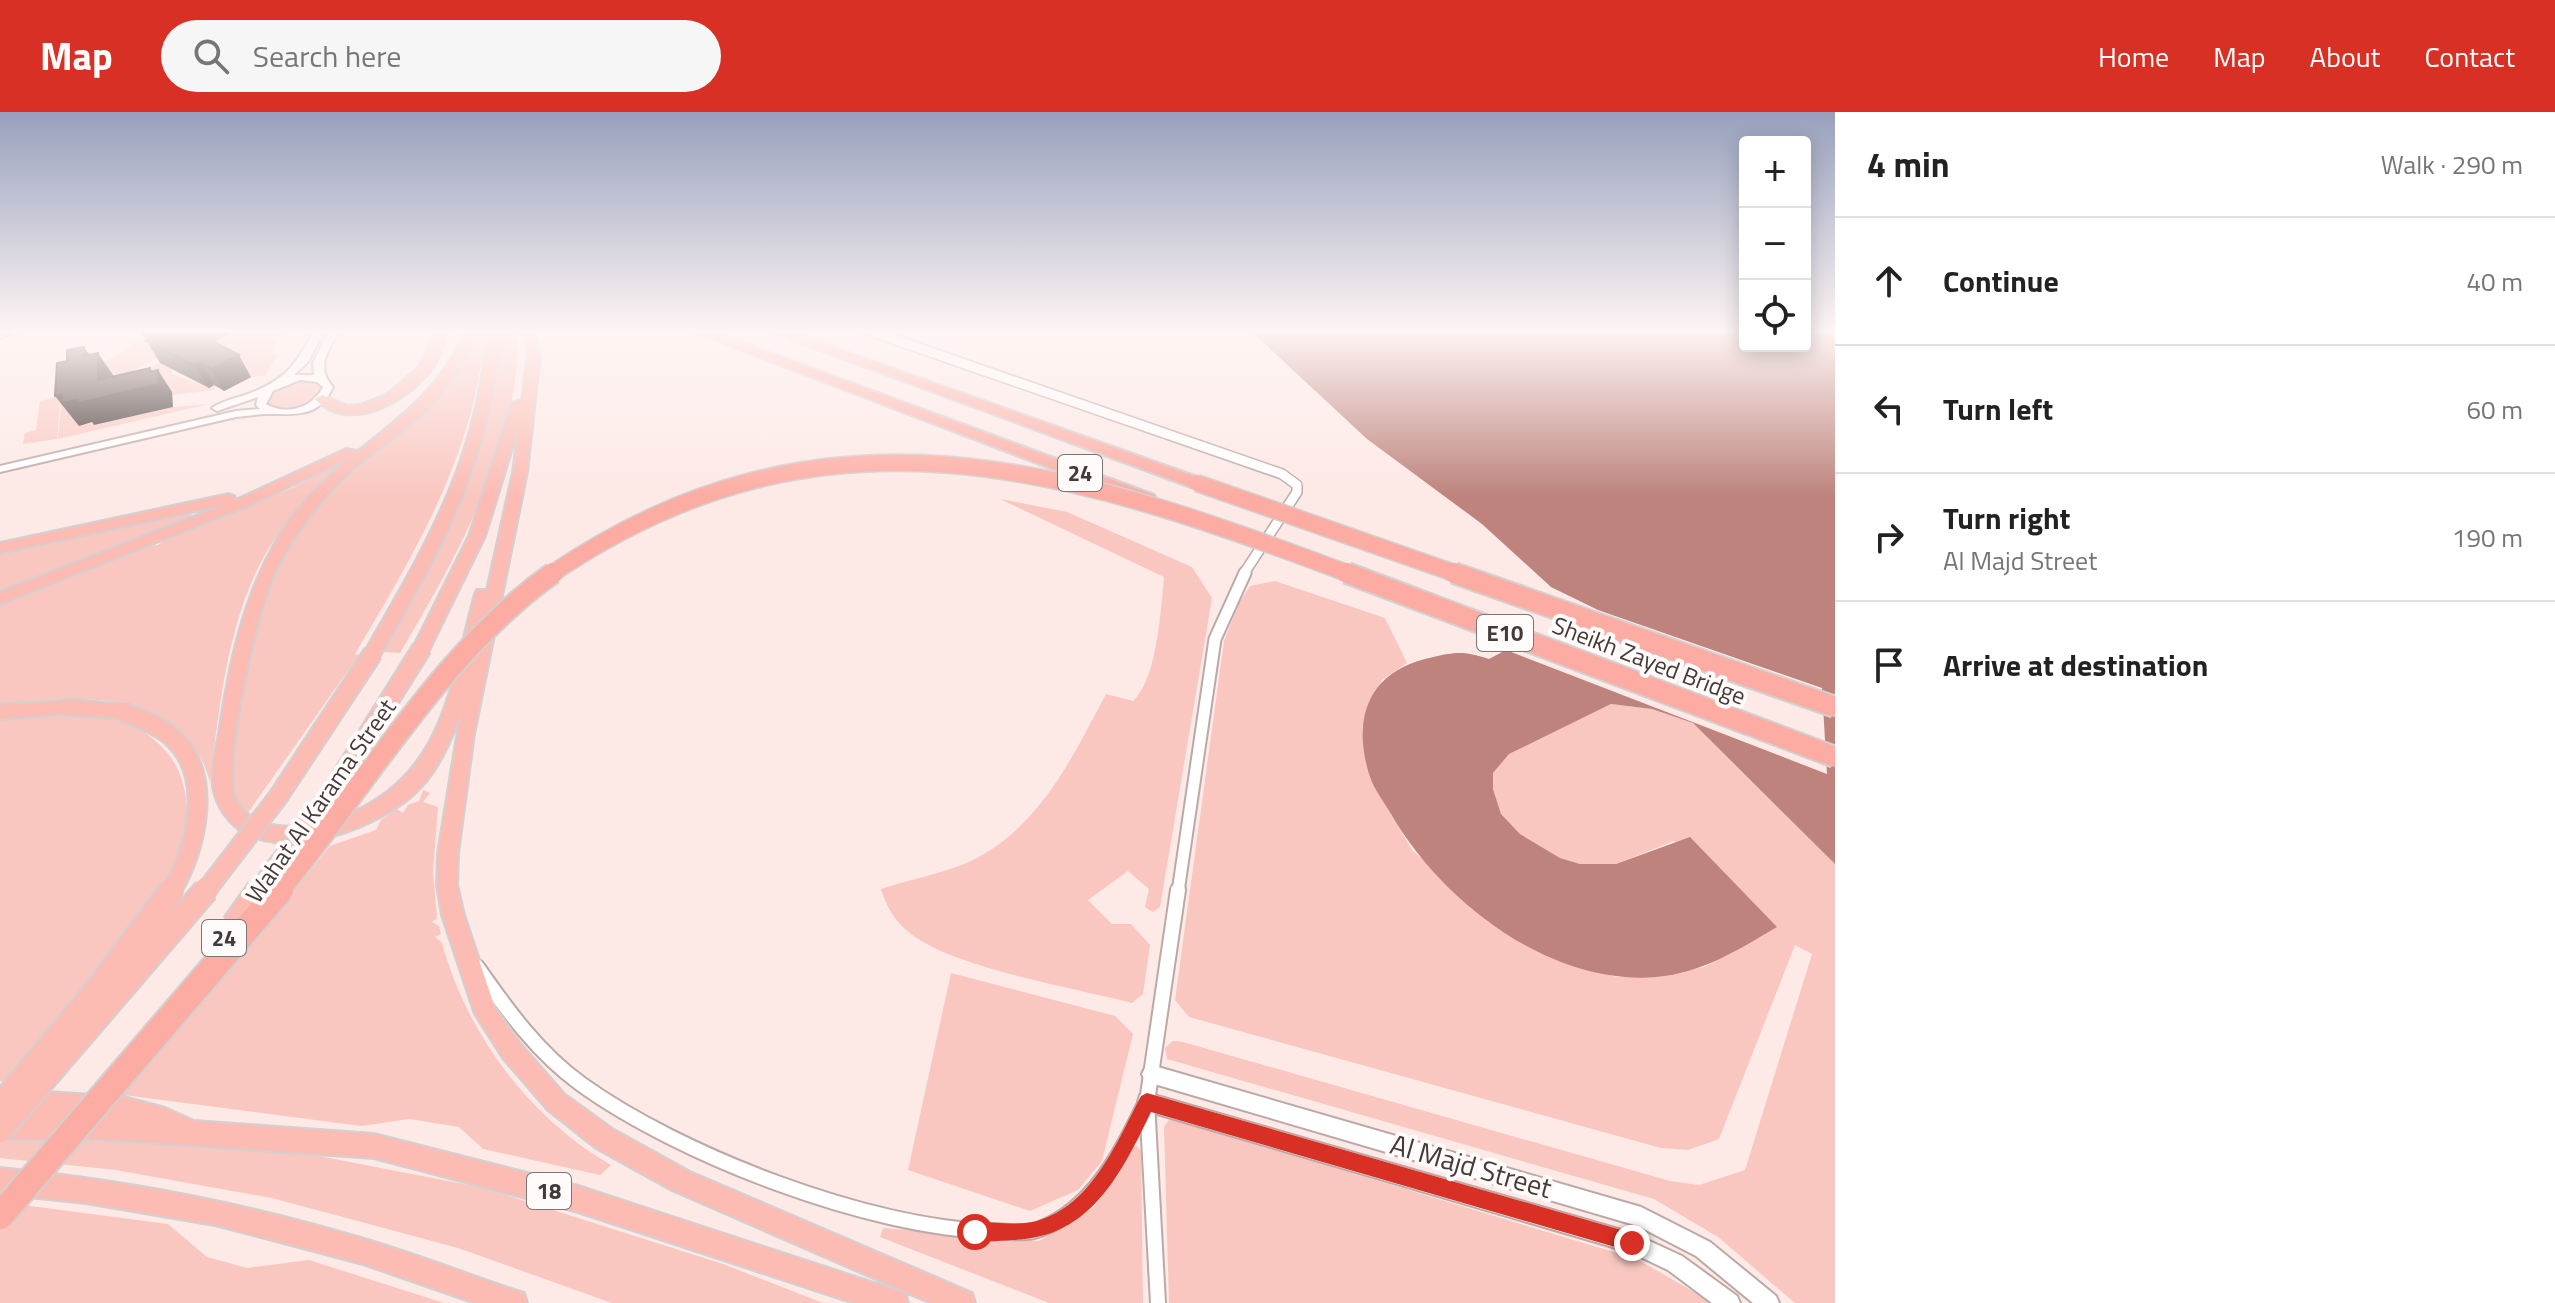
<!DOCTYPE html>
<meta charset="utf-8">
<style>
:root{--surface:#fff;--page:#f6f6f6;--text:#222;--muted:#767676;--line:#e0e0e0;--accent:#d93025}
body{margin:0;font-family:"Titillium Web",sans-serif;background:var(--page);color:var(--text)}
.controls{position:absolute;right:24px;top:24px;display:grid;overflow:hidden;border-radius:8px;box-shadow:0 4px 20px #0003}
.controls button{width:72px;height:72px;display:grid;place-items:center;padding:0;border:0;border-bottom:2px solid var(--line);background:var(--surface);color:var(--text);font:40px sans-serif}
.stop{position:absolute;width:24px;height:24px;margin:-18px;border:6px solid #d93025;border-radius:50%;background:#fff}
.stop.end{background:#d93025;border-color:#fff;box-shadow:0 2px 8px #0008}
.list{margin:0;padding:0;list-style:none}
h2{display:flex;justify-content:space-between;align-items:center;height:104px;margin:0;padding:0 32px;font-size:34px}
h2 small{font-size:26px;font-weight:400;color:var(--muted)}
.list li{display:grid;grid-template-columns:52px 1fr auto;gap:24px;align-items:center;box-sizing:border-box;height:128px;padding:0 32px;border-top:2px solid var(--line)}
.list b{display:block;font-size:30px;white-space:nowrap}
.list p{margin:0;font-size:26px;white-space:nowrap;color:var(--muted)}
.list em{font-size:26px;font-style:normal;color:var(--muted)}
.icon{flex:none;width:44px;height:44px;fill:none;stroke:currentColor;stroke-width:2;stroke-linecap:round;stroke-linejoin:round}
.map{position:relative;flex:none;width:1835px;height:1191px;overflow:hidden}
header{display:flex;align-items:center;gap:48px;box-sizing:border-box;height:112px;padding:0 40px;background:var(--accent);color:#fff}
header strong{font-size:38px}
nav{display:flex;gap:44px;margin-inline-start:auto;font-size:28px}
.search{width:560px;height:72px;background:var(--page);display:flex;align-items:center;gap:20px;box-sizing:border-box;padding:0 28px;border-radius:44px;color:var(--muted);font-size:30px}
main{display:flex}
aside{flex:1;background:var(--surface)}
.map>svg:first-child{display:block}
</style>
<header>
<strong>Map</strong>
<div class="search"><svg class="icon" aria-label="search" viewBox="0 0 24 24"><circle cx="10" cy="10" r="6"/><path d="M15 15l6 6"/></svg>Search here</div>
<nav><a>Home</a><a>Map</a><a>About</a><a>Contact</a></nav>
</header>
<main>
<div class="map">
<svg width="1835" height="1191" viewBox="0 0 1835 1191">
<rect width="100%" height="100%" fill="#fde9e6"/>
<path fill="#f9c7c0" d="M137,218H155L166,242L129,261H138L160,251L171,256L172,262L209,276L214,273L215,278L114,290L97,253L124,240L143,223Z
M237,218L250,222L259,218H285L271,242L278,243L265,264L251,265L200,236Z
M497,218H518C520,334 457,444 400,541L372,539L439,426L491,282Z
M484,222C477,338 413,444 355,542L359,543L247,702C220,679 234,642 238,612C251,524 267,432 337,370C390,323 449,289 479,223Z
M64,264L72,305L79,304L95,313L173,295L209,292L58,327Z
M298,268H315L324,275C311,296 289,304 266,293L272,278Z
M61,284L57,327L23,332L25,321L36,318L40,289Z
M342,350C311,380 282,411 261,450C227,515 219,598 210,670C185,577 77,581 0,594V492L145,434L158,433L170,424L292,376Z
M1000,387L1067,400L1192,455L1212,486L1160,795L1153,800L1145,795L1149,777L1128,759L1088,788L1112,812H1131L1150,833L1143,882L1132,891C1074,876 955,856 911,822C895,810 886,794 881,777C911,767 947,761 975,747C1041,713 1073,644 1106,582L1133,589C1157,567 1161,498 1164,465Z
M190,399L192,404L0,480V440Z
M1275,469L1385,506L1407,551L1382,568L1362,615L1370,666L1412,738L1507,822L1567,852L1617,865H1657L1704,855L1777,815L1674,729L1616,752H1580L1560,746L1520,722L1501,702L1493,677V661L1509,642L1611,592L1652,597L1693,611L1835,752V1191H1795L1718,1125L1654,1087L1167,947L1165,936L1173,929L1183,930L1670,1069L1699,1073L1745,1058L1812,842L1795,833L1719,1027L1688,1038L1661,1036L1189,905L1175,888L1224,529L1239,491L1250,474Z
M52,601C72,603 93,602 113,607C140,615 166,631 178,658C213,737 133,816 88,871C61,904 34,937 6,970L0,969V607Z
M423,678L430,681L423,690L438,695L433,759L437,806L432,810L439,814L441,822L435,825L442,831C467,922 529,1006 611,1053L600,1063L483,1037L459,1015L409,1007L361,1014L116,982L270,809L330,734L376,718L381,708L397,697L403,701L408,693L419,689Z
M951,861L1115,904L1133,922L1102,1049L1078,1078L1030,1099L908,1058Z
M1170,1006L1637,1147L1713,1191H1169L1164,1015Z
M0,1017L293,1039L484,1076L723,1152L823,1191H612L458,1136L272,1086L116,1058L0,1046Z
M1137,1034L1141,1039L1143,1191H1049L880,1125L883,1116L1039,1129L1093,1096L1119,1062L1130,1035Z
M0,1090L168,1112L207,1145L247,1156L309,1148L444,1191H0Z"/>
<path fill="#bd837c" d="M1250,218H1745V234H1805V218H1835V752L1693,611L1652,597L1611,592L1509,642L1493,661V677L1501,702L1520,722L1560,746L1580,752H1616L1690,725L1777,815C1738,838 1702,861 1656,865C1550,874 1441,789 1391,702C1384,690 1374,677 1370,665C1352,610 1366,562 1425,547C1454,540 1461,538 1489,547L1506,538L1827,662L1822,576L1598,498L1551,475L1482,412L1367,327Z"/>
<path fill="#fde9e6" d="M1507,535L1748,626L1791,644L1502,536Z"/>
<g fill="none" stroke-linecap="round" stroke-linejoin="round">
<g stroke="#bba9a6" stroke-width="12">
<path id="minor-far2" d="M867,218L1282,362L1297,373V380L1243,463"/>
</g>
<g stroke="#bba9a6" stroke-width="15">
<path id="minor-far1" d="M1178,780L1215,527L1245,461"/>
</g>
<g stroke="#bba9a6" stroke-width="18">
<path id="minor" d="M477,855C507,898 538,941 581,972C679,1043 871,1117 992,1119C1008,1119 1026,1123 1040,1117C1095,1096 1122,1039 1146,990
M1158,1191L1147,990L1178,778"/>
</g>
<g stroke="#bba9a6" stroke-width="4">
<path id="tertiary" d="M314,218H324L308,250L294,263H314L313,251L329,218H339C328,240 315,254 333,275C319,306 296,302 268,302C258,302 247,304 236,305L0,360V354L236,299L260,297L256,293L258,285L217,299L212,296C222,289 236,286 248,282C285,268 296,254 314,218ZM300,268L317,270L323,275C313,296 286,304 266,292L273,279Z
M1151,953L1641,1095L1710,1130L1776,1184L1779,1191H1753L1696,1144L1638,1114L1151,971L1145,968L1142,962L1145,956Z
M1147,981L1632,1121L1682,1144L1737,1184L1740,1191H1712L1668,1158L1630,1140L1147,999L1140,997L1138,990L1140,983Z"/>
</g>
<g stroke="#d2d0d0" stroke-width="4">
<path id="trunk" d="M436,218H448C444,232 440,247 430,259C406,290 349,322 315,287L322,283L347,294L360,293L386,283L420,254Z
M466,218H478C465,250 444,283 418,306C393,328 365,344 342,367C314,395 293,425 275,460C258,495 222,651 235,685C240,700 256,710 272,713C297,718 325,711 349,702C446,661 450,572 475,482L477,478H487L513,360L519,314L485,424L428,540H416L413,536L469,424L512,291L522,288L528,243L523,222L533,219L540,243L527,360L474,622L458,741L457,773L464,803L495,896L519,930L564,982L614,1018L690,1060L972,1181L975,1191H931L672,1078L596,1036L548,998L503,946L475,902L442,803L437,773L438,741L461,600C451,629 437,662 413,683C372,719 265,759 225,703C219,695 215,685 213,675C211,658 216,638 219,621C229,554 242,489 276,429C294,398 320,371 348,347L245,395L0,492V480L224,393L0,441V431L229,382L234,384L236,388L346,337L358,339C403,304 444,272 466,218Z
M487,218H499C494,344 440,439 379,545H367L364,541C426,433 479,346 487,218Z
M76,588L123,593L129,595L132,600L129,605L123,607L61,602L0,607V593Z
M15,978L124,985L165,996L194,1009L374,1022L578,1074L895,1178L905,1181L908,1191H854L578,1100L374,1046L99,1027H0V1003H37L15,1002L7,998L3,990L7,982Z
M0,1056C124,1068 245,1091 364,1127C415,1142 464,1161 514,1178L524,1181L527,1191H475L363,1152L215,1113L86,1091L0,1082Z"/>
</g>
<g stroke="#d2d0d0" stroke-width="4">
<path id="motorway" d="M688,218H708L1154,383L1156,387L1154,391H1142Z
M765,218H785L1203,367L1205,371L1197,376L1191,375Z"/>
</g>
<use href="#minor-far2" stroke="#fff" stroke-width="9"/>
<use href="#minor-far1" stroke="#fff" stroke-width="11"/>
<use href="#minor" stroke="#fff" stroke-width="14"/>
<use href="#tertiary" fill="#fff" fill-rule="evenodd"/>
<use href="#trunk" fill="#fcbcb4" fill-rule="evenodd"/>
<use href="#motorway" fill="#fcaca2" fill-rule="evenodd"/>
<g stroke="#7e7270" stroke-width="4">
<path id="rail" d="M0,225L23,218"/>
</g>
<use href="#rail" stroke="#fffbfa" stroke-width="2" stroke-dasharray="7" stroke-linecap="butt"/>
<g stroke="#d2d0d0" stroke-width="22" stroke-linecap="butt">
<path id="trunk-bridge-far1" d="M123,600C140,607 158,613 172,625C215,664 196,737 171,780
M205,780L278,685L373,541
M258,780L333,678L422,536"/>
</g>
<g stroke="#d2d0d0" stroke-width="28" stroke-linecap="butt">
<path id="trunk-bridge" d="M234,813L259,778
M0,994L97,878L172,778
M0,1018L206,778"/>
</g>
<g stroke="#d2d0d0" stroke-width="19" stroke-linecap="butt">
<path id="motorway-bridge-far2" d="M1197,371L1460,463
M550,463C824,276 1069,356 1352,463"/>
</g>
<g stroke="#d2d0d0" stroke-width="24" stroke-linecap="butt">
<path id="motorway-bridge-far1" d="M1347,461L1835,645
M1454,461L1835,595
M278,780C365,675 441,540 553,461"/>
</g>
<g stroke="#d2d0d0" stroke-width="30" stroke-linecap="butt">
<path id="motorway-bridge" d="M0,1104L280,778"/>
</g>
<use href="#trunk-bridge-far1" stroke="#fcbcb4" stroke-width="18"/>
<use href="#trunk-bridge" stroke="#fcbcb4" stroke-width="24"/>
<use href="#motorway-bridge-far2" stroke="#fcaca2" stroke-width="16"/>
<use href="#motorway-bridge-far1" stroke="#fcaca2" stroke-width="20"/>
<use href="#motorway-bridge" stroke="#fcaca2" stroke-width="26"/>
</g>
<path fill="#463936" d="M140,218H237L214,229L251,265L224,279L214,273L209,276L160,251Z"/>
<path fill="#392e2c" d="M189,218H237L200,236Z
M84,235L98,255V241L113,263L114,283L150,260V256L159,270L158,258L172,280L173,295L94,313L92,310L79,314L55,284L84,244Z
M239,243L251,265L224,279L211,257Z
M201,251L214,273L209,276L195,254Z"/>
<path fill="#51423f" stroke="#392e2c" stroke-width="2" d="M148,218H193L239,243L211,257L201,251L195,254L146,229L158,223Z
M84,235V244L98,241V268L150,256V260L158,258L159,272L78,291V288L62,291V282L55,284L57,251L67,249V238Z"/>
<linearGradient id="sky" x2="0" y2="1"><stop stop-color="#97a0bd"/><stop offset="0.57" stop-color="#fef5f4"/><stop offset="1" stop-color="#fef5f4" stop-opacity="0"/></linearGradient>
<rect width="1835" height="385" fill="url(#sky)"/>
<path fill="#d93025" d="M1147,981L1632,1121L1642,1131L1632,1140L1151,1000C1121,1062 1090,1127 1011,1128C997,1129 981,1131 968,1126L965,1120L975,1110C993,1110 1019,1114 1037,1109C1092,1093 1117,1030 1141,984Z"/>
<g text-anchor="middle" stroke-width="8" stroke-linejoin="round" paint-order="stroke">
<g fill="#fffbfa" stroke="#7b7574" stroke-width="2">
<rect x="1058" y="343" width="44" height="36" rx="6"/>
<rect x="1477" y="503" width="56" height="36" rx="6"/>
<rect x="202" y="808" width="44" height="36" rx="6"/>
<rect x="527" y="1061" width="44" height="36" rx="6"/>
</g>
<g font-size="22" font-weight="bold" fill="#433b3a">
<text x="1080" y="369">24</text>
<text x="1505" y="529">E10</text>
<text x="224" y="834">24</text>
<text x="549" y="1087">18</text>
</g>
<g font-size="24" fill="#433b3a" stroke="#fffbfa">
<text transform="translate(1649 549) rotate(21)" y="8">Sheikh Zayed Bridge</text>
<text transform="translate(321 689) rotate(-55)" y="8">Wahat Al Karama Street</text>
</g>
<g font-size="28" fill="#433b3a" stroke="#fffbfa">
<text transform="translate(1471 1054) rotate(16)" y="10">Al Majd Street</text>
</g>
</g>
</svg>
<div class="controls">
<button>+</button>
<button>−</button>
<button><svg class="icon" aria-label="locate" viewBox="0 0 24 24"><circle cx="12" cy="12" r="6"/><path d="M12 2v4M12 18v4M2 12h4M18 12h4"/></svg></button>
</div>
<div class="stop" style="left:975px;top:1120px"></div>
<div class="stop end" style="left:1632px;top:1131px"></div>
</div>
<aside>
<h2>4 min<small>Walk · 290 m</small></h2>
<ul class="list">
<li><svg class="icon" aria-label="ahead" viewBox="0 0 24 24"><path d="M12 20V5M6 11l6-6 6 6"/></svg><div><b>Continue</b></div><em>40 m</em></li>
<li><svg class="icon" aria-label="left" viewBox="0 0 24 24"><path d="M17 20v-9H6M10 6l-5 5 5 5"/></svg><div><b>Turn left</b></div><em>60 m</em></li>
<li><svg class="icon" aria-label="right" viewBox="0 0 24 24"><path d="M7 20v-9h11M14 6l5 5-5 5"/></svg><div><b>Turn right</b><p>Al Majd Street</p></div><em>190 m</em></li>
<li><svg class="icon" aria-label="arrive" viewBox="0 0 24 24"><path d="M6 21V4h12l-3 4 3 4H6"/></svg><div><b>Arrive at destination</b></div></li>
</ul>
</aside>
</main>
